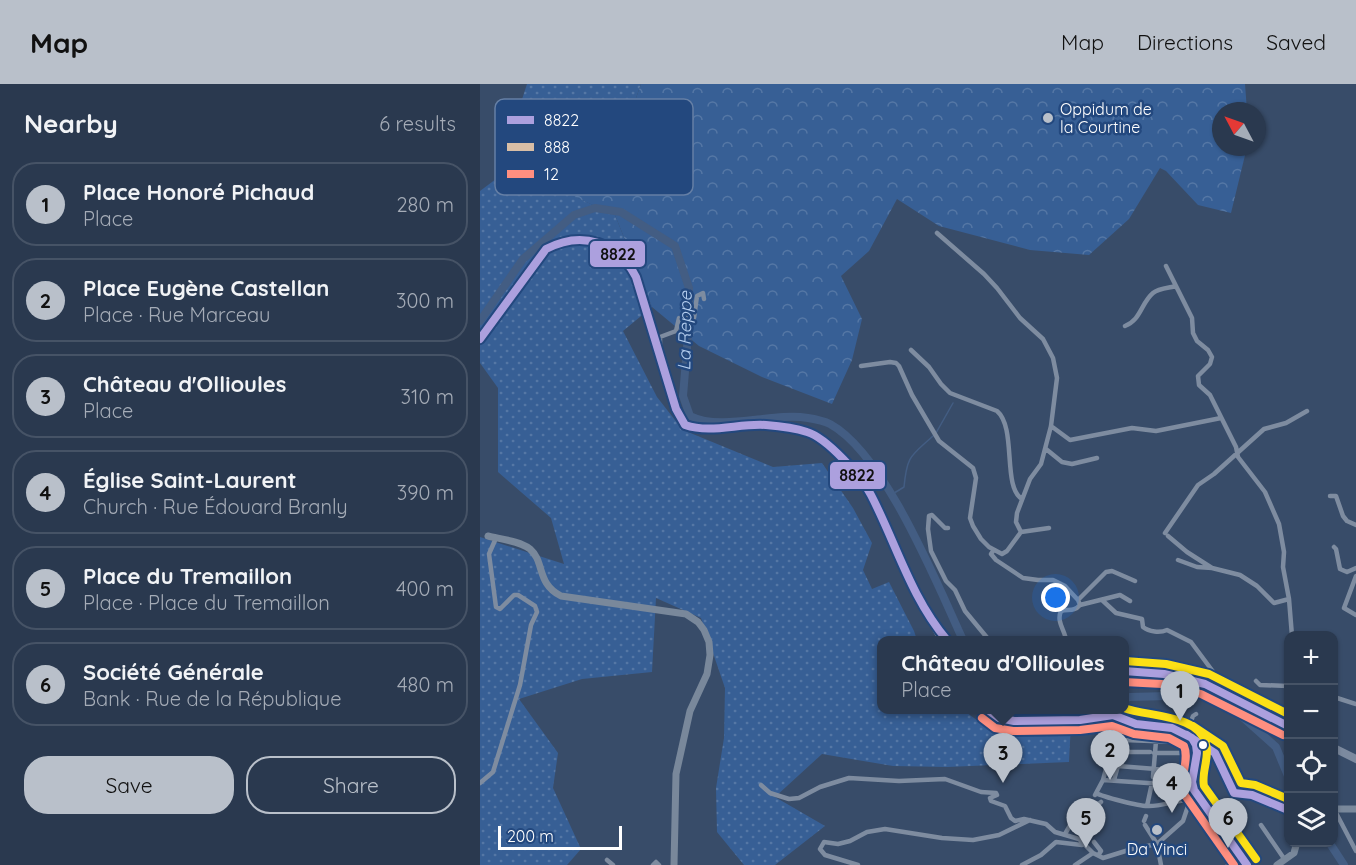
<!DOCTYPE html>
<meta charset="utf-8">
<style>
:root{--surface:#2a394f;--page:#364459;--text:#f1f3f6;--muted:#a5acb7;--line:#465366;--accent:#b9c0ca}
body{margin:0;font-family:Quicksand,sans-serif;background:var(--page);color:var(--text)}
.controls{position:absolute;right:18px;bottom:18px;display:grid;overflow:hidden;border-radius:12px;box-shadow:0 2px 4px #0004}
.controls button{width:54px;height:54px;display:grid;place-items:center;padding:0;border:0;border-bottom:2px solid var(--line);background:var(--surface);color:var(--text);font:30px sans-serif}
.compass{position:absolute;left:732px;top:18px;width:54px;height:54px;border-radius:50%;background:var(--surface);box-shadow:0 2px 4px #0004;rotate:311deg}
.scale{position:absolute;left:18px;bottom:15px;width:124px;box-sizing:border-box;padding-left:6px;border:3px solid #fff;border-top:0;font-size:16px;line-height:21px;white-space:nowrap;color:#fff;-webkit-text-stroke:4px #23487e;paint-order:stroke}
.you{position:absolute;left:576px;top:514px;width:21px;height:21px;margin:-15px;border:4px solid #fff;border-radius:50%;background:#1a73e8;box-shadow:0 0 0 9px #1a73e833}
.badge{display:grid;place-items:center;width:39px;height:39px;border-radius:50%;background:var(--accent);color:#111;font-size:20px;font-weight:700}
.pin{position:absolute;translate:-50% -50px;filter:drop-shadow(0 2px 3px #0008)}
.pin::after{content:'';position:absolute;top:32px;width:21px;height:18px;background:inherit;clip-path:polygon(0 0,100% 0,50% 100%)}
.popup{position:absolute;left:397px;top:552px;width:252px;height:78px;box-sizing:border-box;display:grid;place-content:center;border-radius:12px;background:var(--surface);filter:drop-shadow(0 2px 4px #0005);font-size:20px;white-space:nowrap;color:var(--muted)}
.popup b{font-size:22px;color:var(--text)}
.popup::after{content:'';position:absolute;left:50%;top:100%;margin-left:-12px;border:12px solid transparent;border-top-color:var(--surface)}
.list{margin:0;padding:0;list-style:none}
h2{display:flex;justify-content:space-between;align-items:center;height:78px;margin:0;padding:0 24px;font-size:26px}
h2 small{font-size:20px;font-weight:400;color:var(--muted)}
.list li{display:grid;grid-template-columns:39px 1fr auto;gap:18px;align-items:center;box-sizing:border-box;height:84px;margin:0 12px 12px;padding:0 12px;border:2px solid var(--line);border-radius:24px}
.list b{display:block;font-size:22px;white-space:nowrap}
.list p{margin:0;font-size:20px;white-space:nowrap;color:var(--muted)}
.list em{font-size:20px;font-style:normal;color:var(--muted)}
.actions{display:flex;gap:12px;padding:18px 24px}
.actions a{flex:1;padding:14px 0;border:2px solid var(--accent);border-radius:24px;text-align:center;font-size:21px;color:var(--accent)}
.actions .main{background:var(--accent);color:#111}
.icon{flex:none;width:33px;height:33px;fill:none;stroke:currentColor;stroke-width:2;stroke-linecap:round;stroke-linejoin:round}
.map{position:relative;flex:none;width:876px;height:781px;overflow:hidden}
header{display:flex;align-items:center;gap:36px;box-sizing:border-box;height:84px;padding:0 30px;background:var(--accent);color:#111}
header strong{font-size:28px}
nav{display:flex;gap:33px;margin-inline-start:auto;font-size:21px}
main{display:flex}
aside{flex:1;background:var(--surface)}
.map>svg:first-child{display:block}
</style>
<header>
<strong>Map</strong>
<nav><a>Map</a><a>Directions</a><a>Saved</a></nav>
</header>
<main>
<aside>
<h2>Nearby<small>6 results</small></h2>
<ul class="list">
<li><span class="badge">1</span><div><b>Place Honoré Pichaud</b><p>Place</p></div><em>280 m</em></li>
<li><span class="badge">2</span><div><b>Place Eugène Castellan</b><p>Place · Rue Marceau</p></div><em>300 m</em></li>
<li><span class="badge">3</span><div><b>Château d'Ollioules</b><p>Place</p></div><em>310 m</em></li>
<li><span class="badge">4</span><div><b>Église Saint-Laurent</b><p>Church · Rue Édouard Branly</p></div><em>390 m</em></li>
<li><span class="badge">5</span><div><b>Place du Tremaillon</b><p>Place · Place du Tremaillon</p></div><em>400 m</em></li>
<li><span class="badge">6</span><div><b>Société Générale</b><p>Bank · Rue de la République</p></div><em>480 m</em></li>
</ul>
<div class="actions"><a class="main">Save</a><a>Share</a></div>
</aside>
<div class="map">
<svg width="876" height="781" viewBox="0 0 876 781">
<defs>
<pattern id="grass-dots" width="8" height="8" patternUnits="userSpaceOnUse" patternTransform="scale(1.5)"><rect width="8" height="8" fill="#375f95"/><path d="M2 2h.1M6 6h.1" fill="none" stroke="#5577a5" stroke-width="1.8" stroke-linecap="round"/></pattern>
<pattern id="forest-crowns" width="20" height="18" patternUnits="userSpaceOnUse" patternTransform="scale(1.5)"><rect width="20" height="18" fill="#375f95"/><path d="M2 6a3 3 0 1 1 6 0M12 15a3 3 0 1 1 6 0" fill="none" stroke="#5577a5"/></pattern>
</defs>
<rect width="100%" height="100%" fill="#384c69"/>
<path fill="url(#grass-dots)" d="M47,0H161L145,45L74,103L135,131L172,223L143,247L177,313L195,336L208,348L293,383L342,379L373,424L392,459L383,486L392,505L409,498L434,547L437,556H402V626H483L505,642L591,639L589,678L467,683L413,682L342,670L295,713L345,742L295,781H264L237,748L236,704L244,654L245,604L221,534L176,514L172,588L102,595L39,615L78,669L73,704L101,765L87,781H0V453L84,480L71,434L18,388V304L0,279V107L16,95Z"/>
<path fill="url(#forest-crowns)" d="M161,0H765L767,27H741V63H767L751,129L718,121L686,87L680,84L649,135L609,171L550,166L459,142L417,115L389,167L361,192L382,235L372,276L352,320L282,293L219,262L172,223L135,131L73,103L145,45Z"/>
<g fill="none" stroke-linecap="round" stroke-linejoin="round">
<path stroke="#435d83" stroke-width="1.5" d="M456,349L473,319
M411,411L424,403C427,371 431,372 453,352"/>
<path stroke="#435d83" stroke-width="8" d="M0,237L43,175L94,131L115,124L141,128L195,162L209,204V239L203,312L210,332C243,348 291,328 328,334C334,335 344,337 350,340C405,370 457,500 483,556
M644,615L650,613L725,611L758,629L796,663L808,692
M530,626L543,633L595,630L611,626
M849,758L864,781"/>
<path stroke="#7e8ca0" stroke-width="4.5" d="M686,182L712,234L713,249L717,257L728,266L732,273L730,280L718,292L719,301L730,311L756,363L758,373L785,408L799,440L804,468L803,483L809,515L812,552
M645,242C661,236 661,219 673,209C679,204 689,204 696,202
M177,264L180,261V253L196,247L199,234H214L217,212L223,209L224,215
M431,266L449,283L461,300L470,309L517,327C537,344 522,403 542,415
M381,282L410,278L416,279L419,282L432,311L459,357L493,384L496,394L490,434L493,442L501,455L509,463L522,470L527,467L541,448L536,438L537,429L550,395L561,380L571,342L577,294L573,274L563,255L540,234L517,204L504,190L457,149
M571,342L590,356L652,344L676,347L741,334
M566,365L582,378L592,380L617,374
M850,412H856L863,432L867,437L876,441
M468,444H465L452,431L449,432L448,445L451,467L466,497L475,506L485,527L509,556
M541,448L569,444
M685,449L718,401L734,390L784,345L806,339L827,327
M688,452L707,468L732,484L760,491L777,502L794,519L809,515
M854,463L856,465L860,485L867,488L876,484
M513,467L511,470L516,476L543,494L558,496H573L585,502L598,516L600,521C594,528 589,525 581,527C576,538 585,546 586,556
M698,476L717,483L732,484
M876,492L864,524L876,531
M598,516L626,488L632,487L655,497
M622,516L636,529L662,535L663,543C669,548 680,549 687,546L711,558L737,593L740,605
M600,521L640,511L650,517
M776,597L780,601L808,602
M854,613L876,620
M627,644L642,640
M644,656L698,658L704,656L713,632L716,630
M642,668H670
M674,669H717
M638,682L714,688
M673,693L676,657
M623,696L712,702
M634,696L642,668V640L644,636
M0,699L13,688L40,601L51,541L57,528L55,522L38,511H34L20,525L16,523L9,470L16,454
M281,701L290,709L309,715L319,714L340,703L369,694L419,697L465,695L501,708L516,709L517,711L510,714L511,717L525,722L531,734L535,737L544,735L566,740L575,748L599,755L613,769L623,774L652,765L677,760
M616,709C623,713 659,722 667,722C681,723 695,716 710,716
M615,711L623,696L632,662L622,632
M667,722L672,699
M854,725L876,767
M664,737L666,732
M665,741L677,760L681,781
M781,741L805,776
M585,750L592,738L604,732L621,718
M614,758L621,767L619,770
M677,760L703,737L710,716L716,711
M127,776L133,781
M173,781L176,778L179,781
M378,781L345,771L340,765L344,758L358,760L370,757L387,748L405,745L462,754L493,756L519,751L550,736
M542,781L561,771L576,758L602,761
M595,781L613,769
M748,781L761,772"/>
<path stroke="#79889b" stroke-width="7" d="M8,452C20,455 40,457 50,465C65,478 56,499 81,512L206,530L218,538L224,546L229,558L230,571L227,590L210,627L196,690L194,781
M508,626L519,634L534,637L600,636L633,631L656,640L692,644L716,656L735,669L754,709L772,711L808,726
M712,654C721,667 714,683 712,698
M722,718L767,781
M854,725H876
M797,781L814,769L817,758"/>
<path stroke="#7c8a9f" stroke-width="8" d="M0,255L66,165C76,159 88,158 99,157C127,155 145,169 156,193L196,325L205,341L217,345L286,341L328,348L347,360L361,373L390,409L417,471L462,556
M644,587L684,590L725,600L808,642
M854,664L876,675"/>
<g stroke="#23487e" stroke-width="12">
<path id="bus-1" d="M0,255L66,165C102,146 138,158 156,193L196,325L205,341C231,350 259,339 286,341C299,342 315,344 327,348C347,354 382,393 391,411C416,459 431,514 467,556
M644,587L684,590L725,600L808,642
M508,626L519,634L534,637L600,636L633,631L656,640L692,644L712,654L716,661L717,669L712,698L714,706L767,781
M707,651L735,669L754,709L772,711L808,726"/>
</g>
<g stroke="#23487e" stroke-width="12">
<path id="bus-2" d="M644,598L682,600L721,610L803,651
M502,634L515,644L533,647L600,646L632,642L654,650L689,654L704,662C710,676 699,692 704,710L754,781"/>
</g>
<g stroke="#23487e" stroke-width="12">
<path id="bus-3" d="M645,577L686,580L729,590L808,630
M644,624C668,633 719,630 726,660C730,674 721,688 724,702L776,775
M530,626H599
M713,642L743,662L761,699L775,701L808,715"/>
</g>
<use href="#bus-1" stroke="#aca0de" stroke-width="8"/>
<use href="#bus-2" stroke="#ff8f80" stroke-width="8"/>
<use href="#bus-3" stroke="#fce016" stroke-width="8"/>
</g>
<g fill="#b9c0ca" stroke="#23487e" stroke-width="2">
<circle cx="568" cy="34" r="6"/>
<circle cx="677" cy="746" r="6"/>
</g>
<circle fill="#fff" stroke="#23487e" stroke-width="2" cx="723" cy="661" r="5"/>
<g text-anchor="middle" stroke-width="5" stroke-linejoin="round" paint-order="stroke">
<g font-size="16" fill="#fff" stroke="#23487e" text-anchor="start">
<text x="580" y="31">Oppidum de<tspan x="580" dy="18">la Courtine</tspan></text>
<text x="677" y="771" text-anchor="middle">Da Vinci</text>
</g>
<g font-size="18" font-style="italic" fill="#b4cdee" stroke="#23487e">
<text transform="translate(205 247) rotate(-89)" y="6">La Reppe</text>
</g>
</g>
<rect x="15" y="15" width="198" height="96" rx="9" fill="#23487e" stroke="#657fa5" stroke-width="1.5"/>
<rect x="27" y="32" width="27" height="8" fill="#aca0de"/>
<rect x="27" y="59" width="27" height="8" fill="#d8bea6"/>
<rect x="27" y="86" width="27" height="8" fill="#ff8f80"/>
<g font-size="16" fill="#fff">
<text x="64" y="42">8822</text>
<text x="64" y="69">888</text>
<text x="64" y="96">12</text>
</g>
<g stroke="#23487e" stroke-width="2">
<rect x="109" y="156" width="57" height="28" rx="6" fill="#aca0de"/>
<rect x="349" y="377" width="57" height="29" rx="6" fill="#aca0de"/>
</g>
<g font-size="16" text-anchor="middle" font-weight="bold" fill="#111">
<text x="138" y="176">8822</text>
<text x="377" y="397">8822</text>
</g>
</svg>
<div class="controls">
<button>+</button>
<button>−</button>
<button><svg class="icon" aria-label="locate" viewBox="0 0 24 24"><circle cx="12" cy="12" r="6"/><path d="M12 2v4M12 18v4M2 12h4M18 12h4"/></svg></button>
<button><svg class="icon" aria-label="layers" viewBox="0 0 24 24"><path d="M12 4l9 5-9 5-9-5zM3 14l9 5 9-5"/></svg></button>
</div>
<svg class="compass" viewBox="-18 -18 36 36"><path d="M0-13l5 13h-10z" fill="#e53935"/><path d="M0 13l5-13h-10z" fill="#a5acb7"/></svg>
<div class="scale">200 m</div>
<div class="you"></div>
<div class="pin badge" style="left:700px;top:637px">1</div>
<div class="pin badge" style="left:630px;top:696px">2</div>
<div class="pin badge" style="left:523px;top:699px">3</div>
<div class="popup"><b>Château d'Ollioules</b>Place</div>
<div class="pin badge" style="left:692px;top:729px">4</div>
<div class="pin badge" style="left:606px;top:764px">5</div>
<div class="pin badge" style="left:748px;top:764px">6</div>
</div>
</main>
